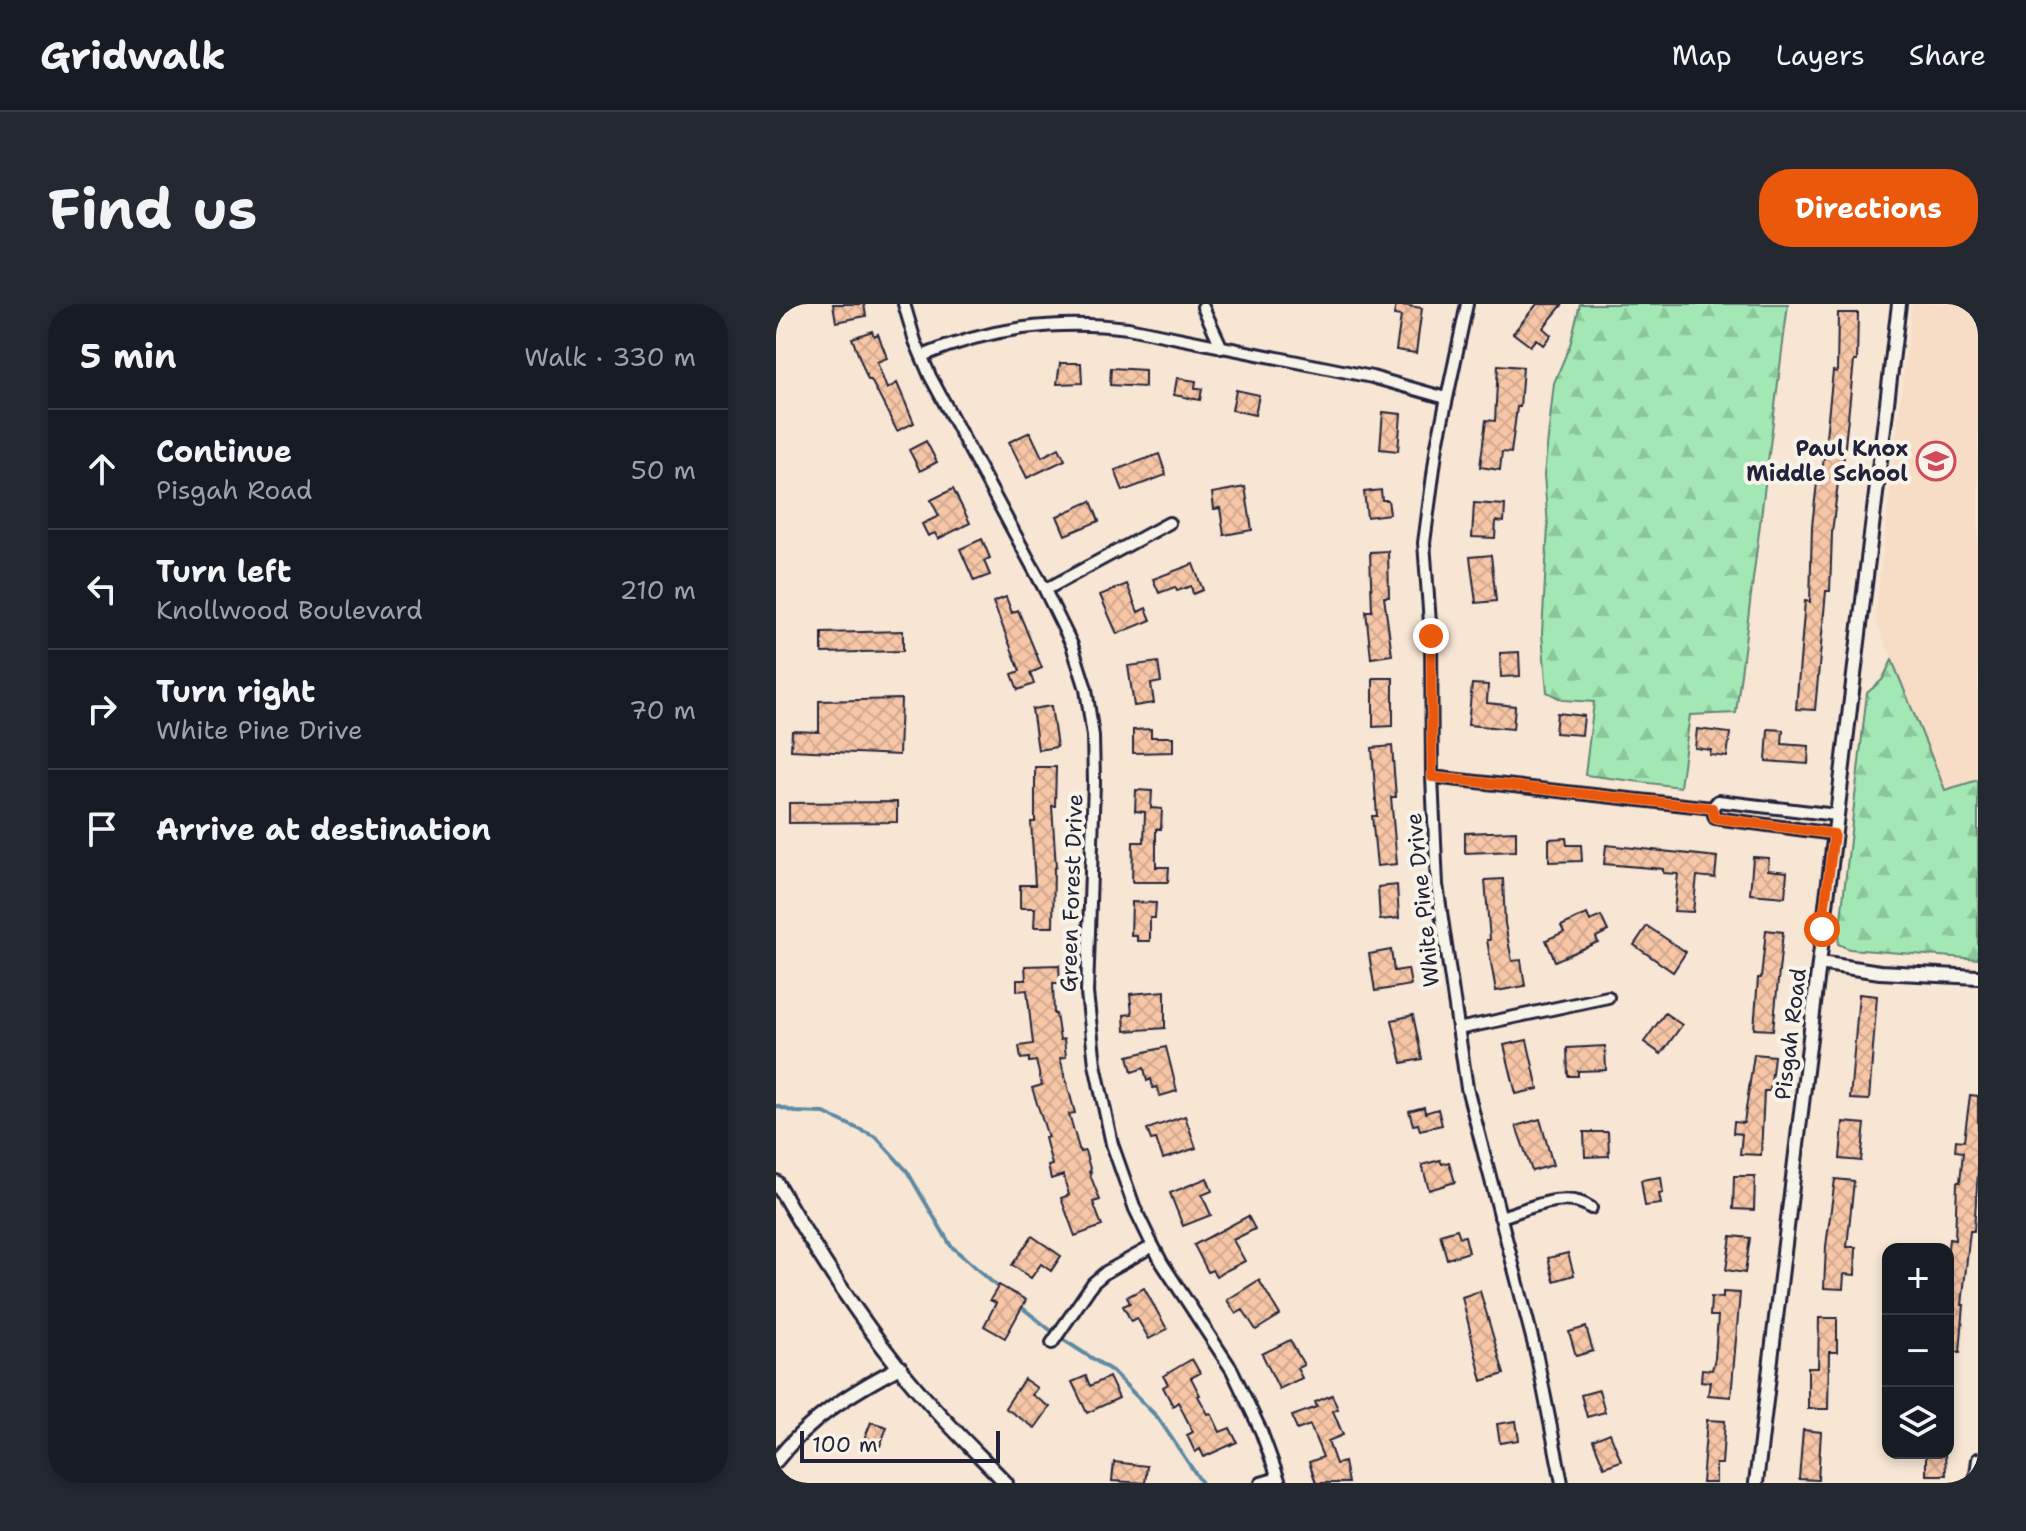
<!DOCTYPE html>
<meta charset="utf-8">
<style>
:root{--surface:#171b24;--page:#242831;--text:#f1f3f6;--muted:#9ea1a6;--line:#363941;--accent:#ea580c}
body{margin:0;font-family:"Shantell Sans",sans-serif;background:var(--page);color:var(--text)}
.controls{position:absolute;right:24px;bottom:24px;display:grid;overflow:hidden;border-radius:16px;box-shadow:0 4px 12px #0003}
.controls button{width:72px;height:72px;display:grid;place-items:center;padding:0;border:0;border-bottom:2px solid var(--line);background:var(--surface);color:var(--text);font:40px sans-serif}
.scale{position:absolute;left:24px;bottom:20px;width:200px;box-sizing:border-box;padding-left:8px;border:4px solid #22223b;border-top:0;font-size:22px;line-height:28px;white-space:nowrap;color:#22223b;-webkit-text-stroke:6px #f7f3e8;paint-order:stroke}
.stop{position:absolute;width:24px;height:24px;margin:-18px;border:6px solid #ea580c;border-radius:50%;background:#fff}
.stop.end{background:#ea580c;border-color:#fff;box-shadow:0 2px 8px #0008}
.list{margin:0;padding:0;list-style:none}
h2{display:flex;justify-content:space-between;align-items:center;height:104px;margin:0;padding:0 32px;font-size:34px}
h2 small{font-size:26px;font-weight:400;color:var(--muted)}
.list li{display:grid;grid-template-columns:52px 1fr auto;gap:24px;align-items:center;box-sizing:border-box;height:120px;padding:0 32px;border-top:2px solid var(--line)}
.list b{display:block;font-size:30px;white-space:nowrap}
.list p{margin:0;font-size:26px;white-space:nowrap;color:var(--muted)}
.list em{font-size:26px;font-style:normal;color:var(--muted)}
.icon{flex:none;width:44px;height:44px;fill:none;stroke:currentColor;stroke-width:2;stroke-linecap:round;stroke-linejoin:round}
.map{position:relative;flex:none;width:1202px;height:1179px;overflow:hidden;border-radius:32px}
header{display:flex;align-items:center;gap:48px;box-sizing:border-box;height:112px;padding:0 40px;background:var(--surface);border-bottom:2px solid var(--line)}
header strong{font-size:38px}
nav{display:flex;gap:44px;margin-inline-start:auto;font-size:28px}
.intro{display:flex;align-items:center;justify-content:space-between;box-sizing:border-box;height:192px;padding:0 48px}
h1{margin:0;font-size:56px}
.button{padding:20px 36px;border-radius:32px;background:var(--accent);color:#fff;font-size:28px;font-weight:700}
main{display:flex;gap:48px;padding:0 48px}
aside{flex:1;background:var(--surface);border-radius:32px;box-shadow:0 4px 12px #0003}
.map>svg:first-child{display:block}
</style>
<header>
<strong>Gridwalk</strong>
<nav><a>Map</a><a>Layers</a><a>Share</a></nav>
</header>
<div class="intro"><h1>Find us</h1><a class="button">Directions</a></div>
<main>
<aside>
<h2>5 min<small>Walk · 330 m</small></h2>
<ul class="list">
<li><svg class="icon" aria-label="ahead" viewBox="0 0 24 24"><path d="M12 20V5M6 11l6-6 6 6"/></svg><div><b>Continue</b><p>Pisgah Road</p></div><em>50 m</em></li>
<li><svg class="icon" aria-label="left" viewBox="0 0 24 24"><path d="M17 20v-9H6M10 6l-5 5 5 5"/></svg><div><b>Turn left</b><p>Knollwood Boulevard</p></div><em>210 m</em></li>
<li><svg class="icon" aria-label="right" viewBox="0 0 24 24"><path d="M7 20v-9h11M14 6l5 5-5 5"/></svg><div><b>Turn right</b><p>White Pine Drive</p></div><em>70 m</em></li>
<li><svg class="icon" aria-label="arrive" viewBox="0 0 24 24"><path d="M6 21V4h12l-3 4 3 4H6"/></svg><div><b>Arrive at destination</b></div></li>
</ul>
</aside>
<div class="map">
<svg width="1202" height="1179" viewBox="0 0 1202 1179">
<defs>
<pattern id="forest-firs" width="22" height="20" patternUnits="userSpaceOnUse" patternTransform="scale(2)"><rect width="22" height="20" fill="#a3e8b4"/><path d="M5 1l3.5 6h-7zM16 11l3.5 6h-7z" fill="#8cc79c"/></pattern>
<pattern id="building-cross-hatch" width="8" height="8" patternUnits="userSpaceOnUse" patternTransform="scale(2)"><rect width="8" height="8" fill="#f7c6a6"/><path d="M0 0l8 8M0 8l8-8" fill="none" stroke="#d3aa90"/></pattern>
</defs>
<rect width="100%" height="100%" fill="#f7e6d4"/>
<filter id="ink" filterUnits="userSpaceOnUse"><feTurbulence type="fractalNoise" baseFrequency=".0125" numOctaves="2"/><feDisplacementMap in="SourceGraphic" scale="16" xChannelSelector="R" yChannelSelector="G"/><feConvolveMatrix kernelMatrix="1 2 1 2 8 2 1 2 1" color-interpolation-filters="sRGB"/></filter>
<g filter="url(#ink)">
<path fill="#f7dcc6" d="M1136,0H1202V476L1169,486L1099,315Z"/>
<path fill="url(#forest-firs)" stroke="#628578" stroke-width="2" d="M804,0H1012L960,409L914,411L904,483L809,471L818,398L787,396L771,388L766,330L772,222L768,171L778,79L794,41Z
M1116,356L1169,486L1202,476V655L1073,645L1062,640L1091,389L1106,376Z"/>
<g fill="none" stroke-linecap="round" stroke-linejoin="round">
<path stroke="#5e89a2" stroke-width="4" d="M0,802L19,808L48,809L100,833L131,867L175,942L225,986
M244,1002L283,1033L336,1067L382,1114L426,1179"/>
</g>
<path fill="url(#building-cross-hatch)" stroke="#22223b" stroke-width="2" d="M57,0H88L90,12L60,18Z
M620,0L646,4L640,49L620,46L625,12L618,11Z
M761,0H787L767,24L775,31L767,41L760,35L754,42L737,29Z
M1062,9H1082L1081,57H1078L1066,170H1063L1056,229L1054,287H1050L1039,406L1020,405L1029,297L1034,298L1036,222L1041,179L1045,180L1057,67L1061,68Z
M96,27L98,32L102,30L111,54L101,58L111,85L121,79L138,119L121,127L95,76H92L76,34Z
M284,59H305L306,79L281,80Z
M722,61L747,63L744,103H741L735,149L726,148L724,166L704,163L710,116L719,117Z
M335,64L369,66V83L334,81Z
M401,74L420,77L419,84L426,85L424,96L398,91Z
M460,86L483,91L479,111L456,106Z
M607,108L625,110L622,147L604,145Z
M254,128L266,153L283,144L289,156L251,174L233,138Z
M150,137L161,158L144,167L133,146Z
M383,150L390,171L347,187L339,166Z
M469,183L476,226L448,231L444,204L438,205L436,189Z
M177,185L194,219L162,235L159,229L152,232L146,220L163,212L155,196Z
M605,186L606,196H612L614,210L591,213L588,188Z
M315,197L323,217L289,231L281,212Z
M698,199L729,201L728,218L720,217L719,234L696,233Z
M206,235L214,254L208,257L214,271L198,277L184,245Z
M612,247L613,293H608L616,351L595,354L590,307H596L594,248Z
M715,251L720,297L700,299L694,253Z
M417,260L427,286L417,290L415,282L401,287L399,283L383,289L377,275Z
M351,280L362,308L370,304L375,316L341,330L324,291Z
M230,293L236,309L242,306L266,364L254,369L258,380L242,386L236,370L244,367L217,298Z
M127,327V347L46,349V329Z
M743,348L744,372L725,373L724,349Z
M382,358L385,378L375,380L378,399L358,402L352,362Z
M597,374H617V422L597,423Z
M696,380L712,381L711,399L739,402L737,425L692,421Z
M125,395L123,451L15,446L16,427L43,428V397Z
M275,402L281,443L262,446L256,405Z
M781,409L808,412L806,431L779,429Z
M375,425V433H397V448L357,449V426Z
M921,425L954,429L951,453L934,451L935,446L919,444Z
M992,425L1007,426L1006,440L1033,442L1032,460L990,457Z
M616,442L620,493H615L621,560L601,562L596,512H601L596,444Z
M259,463H280L279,502H276L280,563L278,564L277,623H258L259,604H244V581H259L255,518H259Z
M360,486L376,487L375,504L386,505L385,525H380V563H393L392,578H356L357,538H368L369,508L359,507Z
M121,498V518L13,519V499Z
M740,527V547L689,549V529Z
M790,534L791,541H805L806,557L773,558V535Z
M830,541L941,553L939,574L921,572L917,608L898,607L902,570L887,569V565L828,560Z
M977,553L993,554L992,566L1011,568L1009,593L974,590Z
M727,575L729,620L736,657L745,656L749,682L720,687L711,636H714L709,576Z
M621,581L623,614L604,616L602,583Z
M356,598L380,599L379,614H374V637H361V632H355Z
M811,610L814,617L825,612L832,627L820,633L822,638L779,657L770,636L788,628L785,622Z
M871,622L910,648L897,668L858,641Z
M990,626L1007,628L997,726L978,725L982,674H985Z
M615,646L618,667L632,665L635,681L599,687L593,650Z
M283,661L284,679H277L278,710H280L284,736L288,735L290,753L284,754L299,809L293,810L304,848L309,847L315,868H313L324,896L317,898L326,922L299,932L285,894L293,891L287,871L275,875L272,862L276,861L269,834L272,833L256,784L266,781L260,757L253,758V754L245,755L243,742L257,740L251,686L241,687V676H250L249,662Z
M389,687V724L349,727L348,711L356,710L354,690Z
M1083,690L1101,692L1093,796L1074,795Z
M889,709L906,721L885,750L868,738Z
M637,711L646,755L626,759L616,716Z
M751,736L762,785L740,790L728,741Z
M829,742L830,766L802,767V772H792L791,744Z
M390,743L401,787L384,792L381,783L377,784L375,775L371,777L368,764L356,768L352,752Z
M978,750L998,752L994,787H988L985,851L964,850L966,830L957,829L958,818L968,819Z
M1194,791L1202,792V867L1198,927H1194L1186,1001H1188L1184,1048L1172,1047V944L1173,935L1179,936L1181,878H1184L1187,848L1179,847L1180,836L1188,837Z
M648,803L649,809L662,805L666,821L644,826L642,820L637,821L633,807Z
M409,812L420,844L387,855L380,835L375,836L371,825Z
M764,815L777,861L756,867L740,822Z
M1067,818L1089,820L1085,857L1064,855Z
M808,828H832L833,852L809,853Z
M664,856L666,860L673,858L679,878L653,886L646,861Z
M958,872H979L978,906L957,905Z
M885,873L887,889L883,890L885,900L869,902L865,876Z
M431,874L436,887L426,891L435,911L407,922L394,889Z
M1059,875L1078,877L1071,943H1080L1079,971L1068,970L1067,985L1048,984L1050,942Z
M472,912L479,925L457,936L469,957L440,972L436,966L432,968L418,941Z
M681,925L684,933L689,932L693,948L671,955L664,930Z
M256,932L285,952L275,967L265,960L255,974L236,961Z
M955,932L974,934L969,969L950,966Z
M792,949L798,971L778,977L772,954Z
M483,976L504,1011L480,1026L467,1006L460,1010L451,996Z
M223,981L250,996L229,1034L208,1022L220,999L214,996Z
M368,984L391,1025L373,1035L361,1014L355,1017L347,1002L354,999L351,993Z
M704,987L728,1070L706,1077L686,993Z
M947,988L964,989L955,1093L932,1091L934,1078L925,1077L926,1065L936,1066L939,1054L942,1012H934L935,993L947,994Z
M1043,1014H1061V1048H1053L1052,1105H1032V1064H1042Z
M810,1023L817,1047L800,1052L793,1028Z
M514,1036L528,1061L521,1064L526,1074L503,1085L486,1050Z
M416,1055L424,1069L415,1074L424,1091L422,1092L432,1110L435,1109L444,1128L454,1124L461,1138L428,1153L424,1145L419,1148L411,1131L417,1128L402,1098L397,1102L387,1083L392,1080L387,1072Z
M310,1072L314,1082L333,1073L343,1094L311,1109L296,1078Z
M248,1075L261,1084L256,1091L274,1103L259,1124L229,1104Z
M823,1086L829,1108L811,1113L805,1091Z
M556,1091L562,1105L557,1107L567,1131L552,1137L560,1160L568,1158L572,1179H540L533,1158L547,1153L534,1121L521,1126L516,1112L541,1103L539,1098Z
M931,1116L949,1117L946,1160H940V1179H926Z
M740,1117L743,1136L724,1139L721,1120Z
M95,1118L111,1123L104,1142L88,1136Z
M1027,1126L1045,1128L1042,1176L1023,1175Z
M834,1129L845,1157L828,1163L817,1136Z
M1150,1149H1169L1170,1171H1150Z
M338,1158L371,1162L369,1179L336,1177Z"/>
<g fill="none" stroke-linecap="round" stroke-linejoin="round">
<g stroke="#22223b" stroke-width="16">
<path id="minor" d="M128,0L139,37L154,72L269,286L296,341L310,385L317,432L318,478L311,689L319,760L336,840L359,905L374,936L386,959L456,1066L485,1127L504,1179
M691,0L661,141L648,239L655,332L656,473L661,581L691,784L761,1053L786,1179
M427,3L446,44
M146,52C213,24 279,15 352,24L596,73L670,94
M269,286L393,219
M656,473L936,504L942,497L1060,511
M936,504L939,514L1058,530
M682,725L832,693
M724,913C751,906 789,885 815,904
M276,1039L317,979L330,968L377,942
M485,1179L502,1174
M1199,1179L1202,1155"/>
</g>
<g stroke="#22223b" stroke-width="18">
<path id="tertiary" d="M1043,659L1104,668L1202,673
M0,878C41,950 87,1022 141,1085C169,1118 200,1148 230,1179
M0,1157C34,1114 76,1088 124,1063
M980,1179L1123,0"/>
</g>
<use href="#minor" stroke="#f7f3e8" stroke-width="10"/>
<use href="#tertiary" stroke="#f7f3e8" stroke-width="12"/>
</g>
</g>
<g fill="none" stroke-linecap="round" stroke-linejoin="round" filter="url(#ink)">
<path stroke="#ea580c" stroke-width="10" d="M655,332L656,473L936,504L939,514L1058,530L1046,625"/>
</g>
<defs>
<g id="school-ring" transform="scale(2)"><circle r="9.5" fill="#f7f3e8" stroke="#d1495b" stroke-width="1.5"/><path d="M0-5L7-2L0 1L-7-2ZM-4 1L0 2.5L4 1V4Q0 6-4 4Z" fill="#d1495b"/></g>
</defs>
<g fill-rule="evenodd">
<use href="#school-ring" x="1160" y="157"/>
</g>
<g text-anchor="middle" stroke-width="8" stroke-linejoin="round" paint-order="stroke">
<g font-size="22" font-weight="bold" fill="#22223b" stroke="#f7f3e8" text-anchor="end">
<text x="1132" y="152">Paul Knox<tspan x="1132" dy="25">Middle School</tspan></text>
</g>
<g font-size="22" fill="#22223b" stroke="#f7f3e8">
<text transform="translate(295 589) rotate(-88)" y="8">Green Forest Drive</text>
<text transform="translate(646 596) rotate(-96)" y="8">White Pine Drive</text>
<text transform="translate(1014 730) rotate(-83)" y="8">Pisgah Road</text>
</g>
</g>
</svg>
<div class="controls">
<button>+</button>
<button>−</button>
<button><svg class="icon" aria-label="layers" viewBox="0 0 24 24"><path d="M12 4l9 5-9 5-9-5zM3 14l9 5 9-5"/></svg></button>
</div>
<div class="scale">100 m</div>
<div class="stop" style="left:1046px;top:625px"></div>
<div class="stop end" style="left:655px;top:332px"></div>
</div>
</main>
